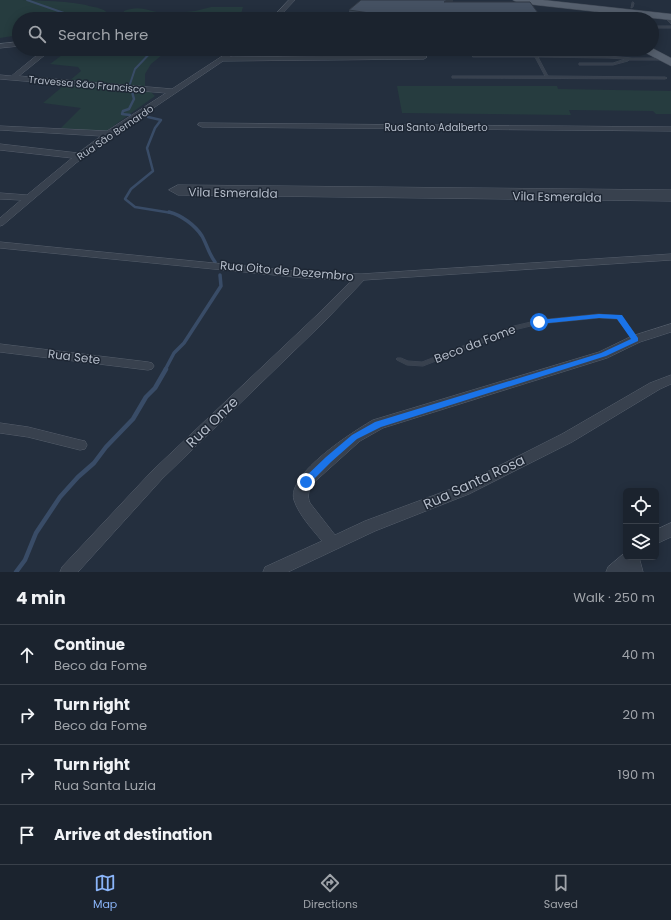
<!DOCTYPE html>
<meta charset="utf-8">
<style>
:root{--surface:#1b232e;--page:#282f3a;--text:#f1f3f6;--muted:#a0a4aa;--line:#39404a;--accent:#8ab4f8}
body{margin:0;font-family:Poppins,sans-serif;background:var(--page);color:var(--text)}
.controls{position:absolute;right:12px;bottom:12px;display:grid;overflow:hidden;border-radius:6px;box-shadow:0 2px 10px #0003}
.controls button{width:36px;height:36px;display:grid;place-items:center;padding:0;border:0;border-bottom:1px solid var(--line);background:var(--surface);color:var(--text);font:20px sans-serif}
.stop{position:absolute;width:12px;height:12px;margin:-9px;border:3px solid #1a73e8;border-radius:50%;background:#fff}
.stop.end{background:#1a73e8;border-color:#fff;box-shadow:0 1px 4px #0008}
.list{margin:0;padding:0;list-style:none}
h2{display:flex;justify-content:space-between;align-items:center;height:52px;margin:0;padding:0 16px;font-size:17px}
h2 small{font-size:13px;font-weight:400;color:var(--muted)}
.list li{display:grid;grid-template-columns:26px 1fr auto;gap:12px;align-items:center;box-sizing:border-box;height:60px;padding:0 16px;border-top:1px solid var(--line)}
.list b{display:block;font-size:15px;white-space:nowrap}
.list p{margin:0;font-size:13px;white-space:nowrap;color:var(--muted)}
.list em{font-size:13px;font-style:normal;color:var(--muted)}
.icon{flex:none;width:22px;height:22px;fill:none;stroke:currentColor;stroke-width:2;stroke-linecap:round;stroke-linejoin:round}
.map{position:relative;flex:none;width:671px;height:572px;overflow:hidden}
.search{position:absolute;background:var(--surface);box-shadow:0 2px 10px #0003;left:12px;right:12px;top:12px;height:44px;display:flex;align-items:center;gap:10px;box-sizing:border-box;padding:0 14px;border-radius:22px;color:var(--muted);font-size:15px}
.sheet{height:292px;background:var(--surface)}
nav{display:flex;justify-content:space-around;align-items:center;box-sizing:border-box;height:56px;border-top:1px solid var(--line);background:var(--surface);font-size:11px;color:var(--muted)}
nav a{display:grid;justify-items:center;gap:2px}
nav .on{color:var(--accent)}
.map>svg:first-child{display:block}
</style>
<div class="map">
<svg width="671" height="572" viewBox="0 0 671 572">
<rect width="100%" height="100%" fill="#242f3e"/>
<path fill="#263c3f" d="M0,0C29,0 58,0 86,5C91,7 97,7 101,9C111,12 109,21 122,17L124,11C140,4 151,12 166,14L195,11L211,7H243L241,14L247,17L252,18L270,16L268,19H19V35L0,38Z
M67,49H229L227,50L167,51L151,64L145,74V86L155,96L105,132L61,128L81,108L43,103L81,71L78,67L50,64L66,52Z
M397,86H557L558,89L671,91V114H656L653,111L569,110L571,115L402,113Z"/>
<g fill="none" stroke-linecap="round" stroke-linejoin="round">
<path stroke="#394c67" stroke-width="2" d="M27,0L81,19
M130,84L135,69L154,49
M132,90L133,93"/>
<path stroke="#394c67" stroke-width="2.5" d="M130,115L122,114L123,111L129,109L134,99L132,92
M148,117L161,120L155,128L147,148L153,171L131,189L125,199L135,207L172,213"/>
<path stroke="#394c67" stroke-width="3.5" d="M169,212C181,215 195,225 202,236C207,245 209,254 215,262
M165,370L174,353L184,343L221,286L220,275"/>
<path stroke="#394c67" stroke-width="4.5" d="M16,572L25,560L36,533L60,497L78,477L94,463L106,447L133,419L146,397L155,388L166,369"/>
<g stroke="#565f6c" stroke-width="0.5">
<path id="lane" d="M633,2L634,3L633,7L631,8L632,3Z
M353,10L355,11L345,19H341Z
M626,13L642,18L658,16L660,17C647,21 637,18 625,15V13Z
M665,16H667L671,21V24L665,18Z
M611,18H613L614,19H609Z
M652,26H671V28H652Z
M473,55L608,56L632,58H664V60H629L628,61L613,65H579V63H613L625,59L608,58L538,57L548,76L665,77L667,78L665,79L452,78V76H545L535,57H473Z
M599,314L621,316L638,338L639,339L638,340H634L617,319L599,318L539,324L518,329L423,366L407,365L397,360L396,359L397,358H401L408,361L422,362L514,326L539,320Z"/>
</g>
<g stroke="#565f6c" stroke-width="1">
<path id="street" d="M289,0H295L277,19H271Z
M19,42V46L0,48V44Z
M45,49L51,50L19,76L172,89L233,49H240L230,57L424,55L427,57L424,59L223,61L112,136L76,163L3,225L0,226V218L21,200L0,199V193L27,195L72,158L0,150V144L78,153L101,136L0,130V126L107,131L166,93L0,79V75L11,76Z
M199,123L671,127V131L202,127L198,125Z
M178,185L671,190V201L178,195L169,190Z
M0,242L305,272L361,274L671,254V260L364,280L325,321L162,479L78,572H60L62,567L152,471L317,315L352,280L305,278L0,248Z
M671,324V332L640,342L607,358L383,428L360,441L311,485C309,490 307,497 310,503L335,535L365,521L459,486L562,434L650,383L671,375V384L660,389L572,442L469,494L375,531L288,572H263L265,567L322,541C312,529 299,515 294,500C286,474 354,431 373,420L599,352L632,336Z
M0,344L148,362L152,363L154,366L152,369L148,370L0,352Z
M0,423L28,427L80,440L85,441L87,445L85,449L80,450L28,437L0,433Z
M671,523V537L656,544V530Z
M626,552V557H639L643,572H606L608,567Z"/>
</g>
<g stroke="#414a57" stroke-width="1">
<path id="primary" d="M513,0H543L671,14V20L518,3Z
M652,48L671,58V66L642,51L641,49Z"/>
</g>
<use href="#lane" fill="#38414e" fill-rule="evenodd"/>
<use href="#street" fill="#38414e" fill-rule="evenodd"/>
<use href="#primary" fill="#56606e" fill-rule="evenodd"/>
</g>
<path fill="#3b4654" d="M361,0H453L452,2L538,13V19H349V10Z"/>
<path fill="#303945" d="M447,0H453L452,6L443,14L444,2Z
M432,13L431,19H427V17Z"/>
<path fill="#455162" stroke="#303945" d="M361,0H447L444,2H530L538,13H432L427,17H397L349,10Z"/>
<path fill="#1a73e8" d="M599,314L622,315L638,338V341L606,356L381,427L357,439L331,462L309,484H303L301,482L303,479L326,457L352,435L375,422L601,353L631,339L617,319L599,318L539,324L536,322L539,320Z"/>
<g text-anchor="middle" stroke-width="3" stroke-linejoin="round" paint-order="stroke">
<g font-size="10" fill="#b4bcc9" stroke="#1d2633">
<text transform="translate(87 84) rotate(5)" y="4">Travessa São Francisco</text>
<text x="436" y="131">Rua Santo Adalberto</text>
<text transform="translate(115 132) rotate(-34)" y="4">Rua São Bernardo</text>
</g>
<g font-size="12" fill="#b4bcc9" stroke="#1d2633">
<text transform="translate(233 193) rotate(1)" y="4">Vila Esmeralda</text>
<text transform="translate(557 197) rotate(1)" y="4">Vila Esmeralda</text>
<text transform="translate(287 271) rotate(5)" y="4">Rua Oito de Dezembro</text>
<text transform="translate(475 344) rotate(-21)" y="4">Beco da Fome</text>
<text transform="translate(74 357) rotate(7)" y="4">Rua Sete</text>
</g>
<g font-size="14" fill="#b4bcc9" stroke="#1d2633">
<text transform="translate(212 422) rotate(-44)" y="5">Rua Onze</text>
<text transform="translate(474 482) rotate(-25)" y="5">Rua Santa Rosa</text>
</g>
</g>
</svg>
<div class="controls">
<button><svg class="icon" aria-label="locate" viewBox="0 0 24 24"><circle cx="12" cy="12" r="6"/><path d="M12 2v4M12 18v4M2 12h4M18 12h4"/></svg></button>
<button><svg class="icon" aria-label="layers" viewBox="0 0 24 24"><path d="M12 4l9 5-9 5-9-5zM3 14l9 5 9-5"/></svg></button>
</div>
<div class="stop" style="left:539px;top:322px"></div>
<div class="stop end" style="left:306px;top:482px"></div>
<div class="search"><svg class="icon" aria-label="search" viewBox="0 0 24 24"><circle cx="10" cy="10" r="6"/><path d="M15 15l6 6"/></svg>Search here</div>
</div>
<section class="sheet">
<h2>4 min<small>Walk · 250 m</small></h2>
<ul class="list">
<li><svg class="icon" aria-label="ahead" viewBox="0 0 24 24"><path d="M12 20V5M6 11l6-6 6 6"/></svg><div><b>Continue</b><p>Beco da Fome</p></div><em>40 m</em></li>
<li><svg class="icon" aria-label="right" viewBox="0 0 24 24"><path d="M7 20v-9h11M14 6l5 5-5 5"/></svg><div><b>Turn right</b><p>Beco da Fome</p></div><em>20 m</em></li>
<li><svg class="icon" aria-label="right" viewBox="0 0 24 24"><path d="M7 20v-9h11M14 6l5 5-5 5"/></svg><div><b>Turn right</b><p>Rua Santa Luzia</p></div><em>190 m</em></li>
<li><svg class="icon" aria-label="arrive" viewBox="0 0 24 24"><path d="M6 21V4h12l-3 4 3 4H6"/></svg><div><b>Arrive at destination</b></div></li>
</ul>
</section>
<nav>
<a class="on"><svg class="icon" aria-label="map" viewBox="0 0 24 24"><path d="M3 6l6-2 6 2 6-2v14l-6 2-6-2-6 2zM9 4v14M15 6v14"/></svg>Map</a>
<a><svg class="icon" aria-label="directions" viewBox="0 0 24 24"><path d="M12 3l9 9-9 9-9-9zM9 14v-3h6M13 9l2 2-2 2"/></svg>Directions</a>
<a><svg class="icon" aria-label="saved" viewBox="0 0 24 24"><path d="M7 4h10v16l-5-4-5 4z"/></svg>Saved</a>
</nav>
